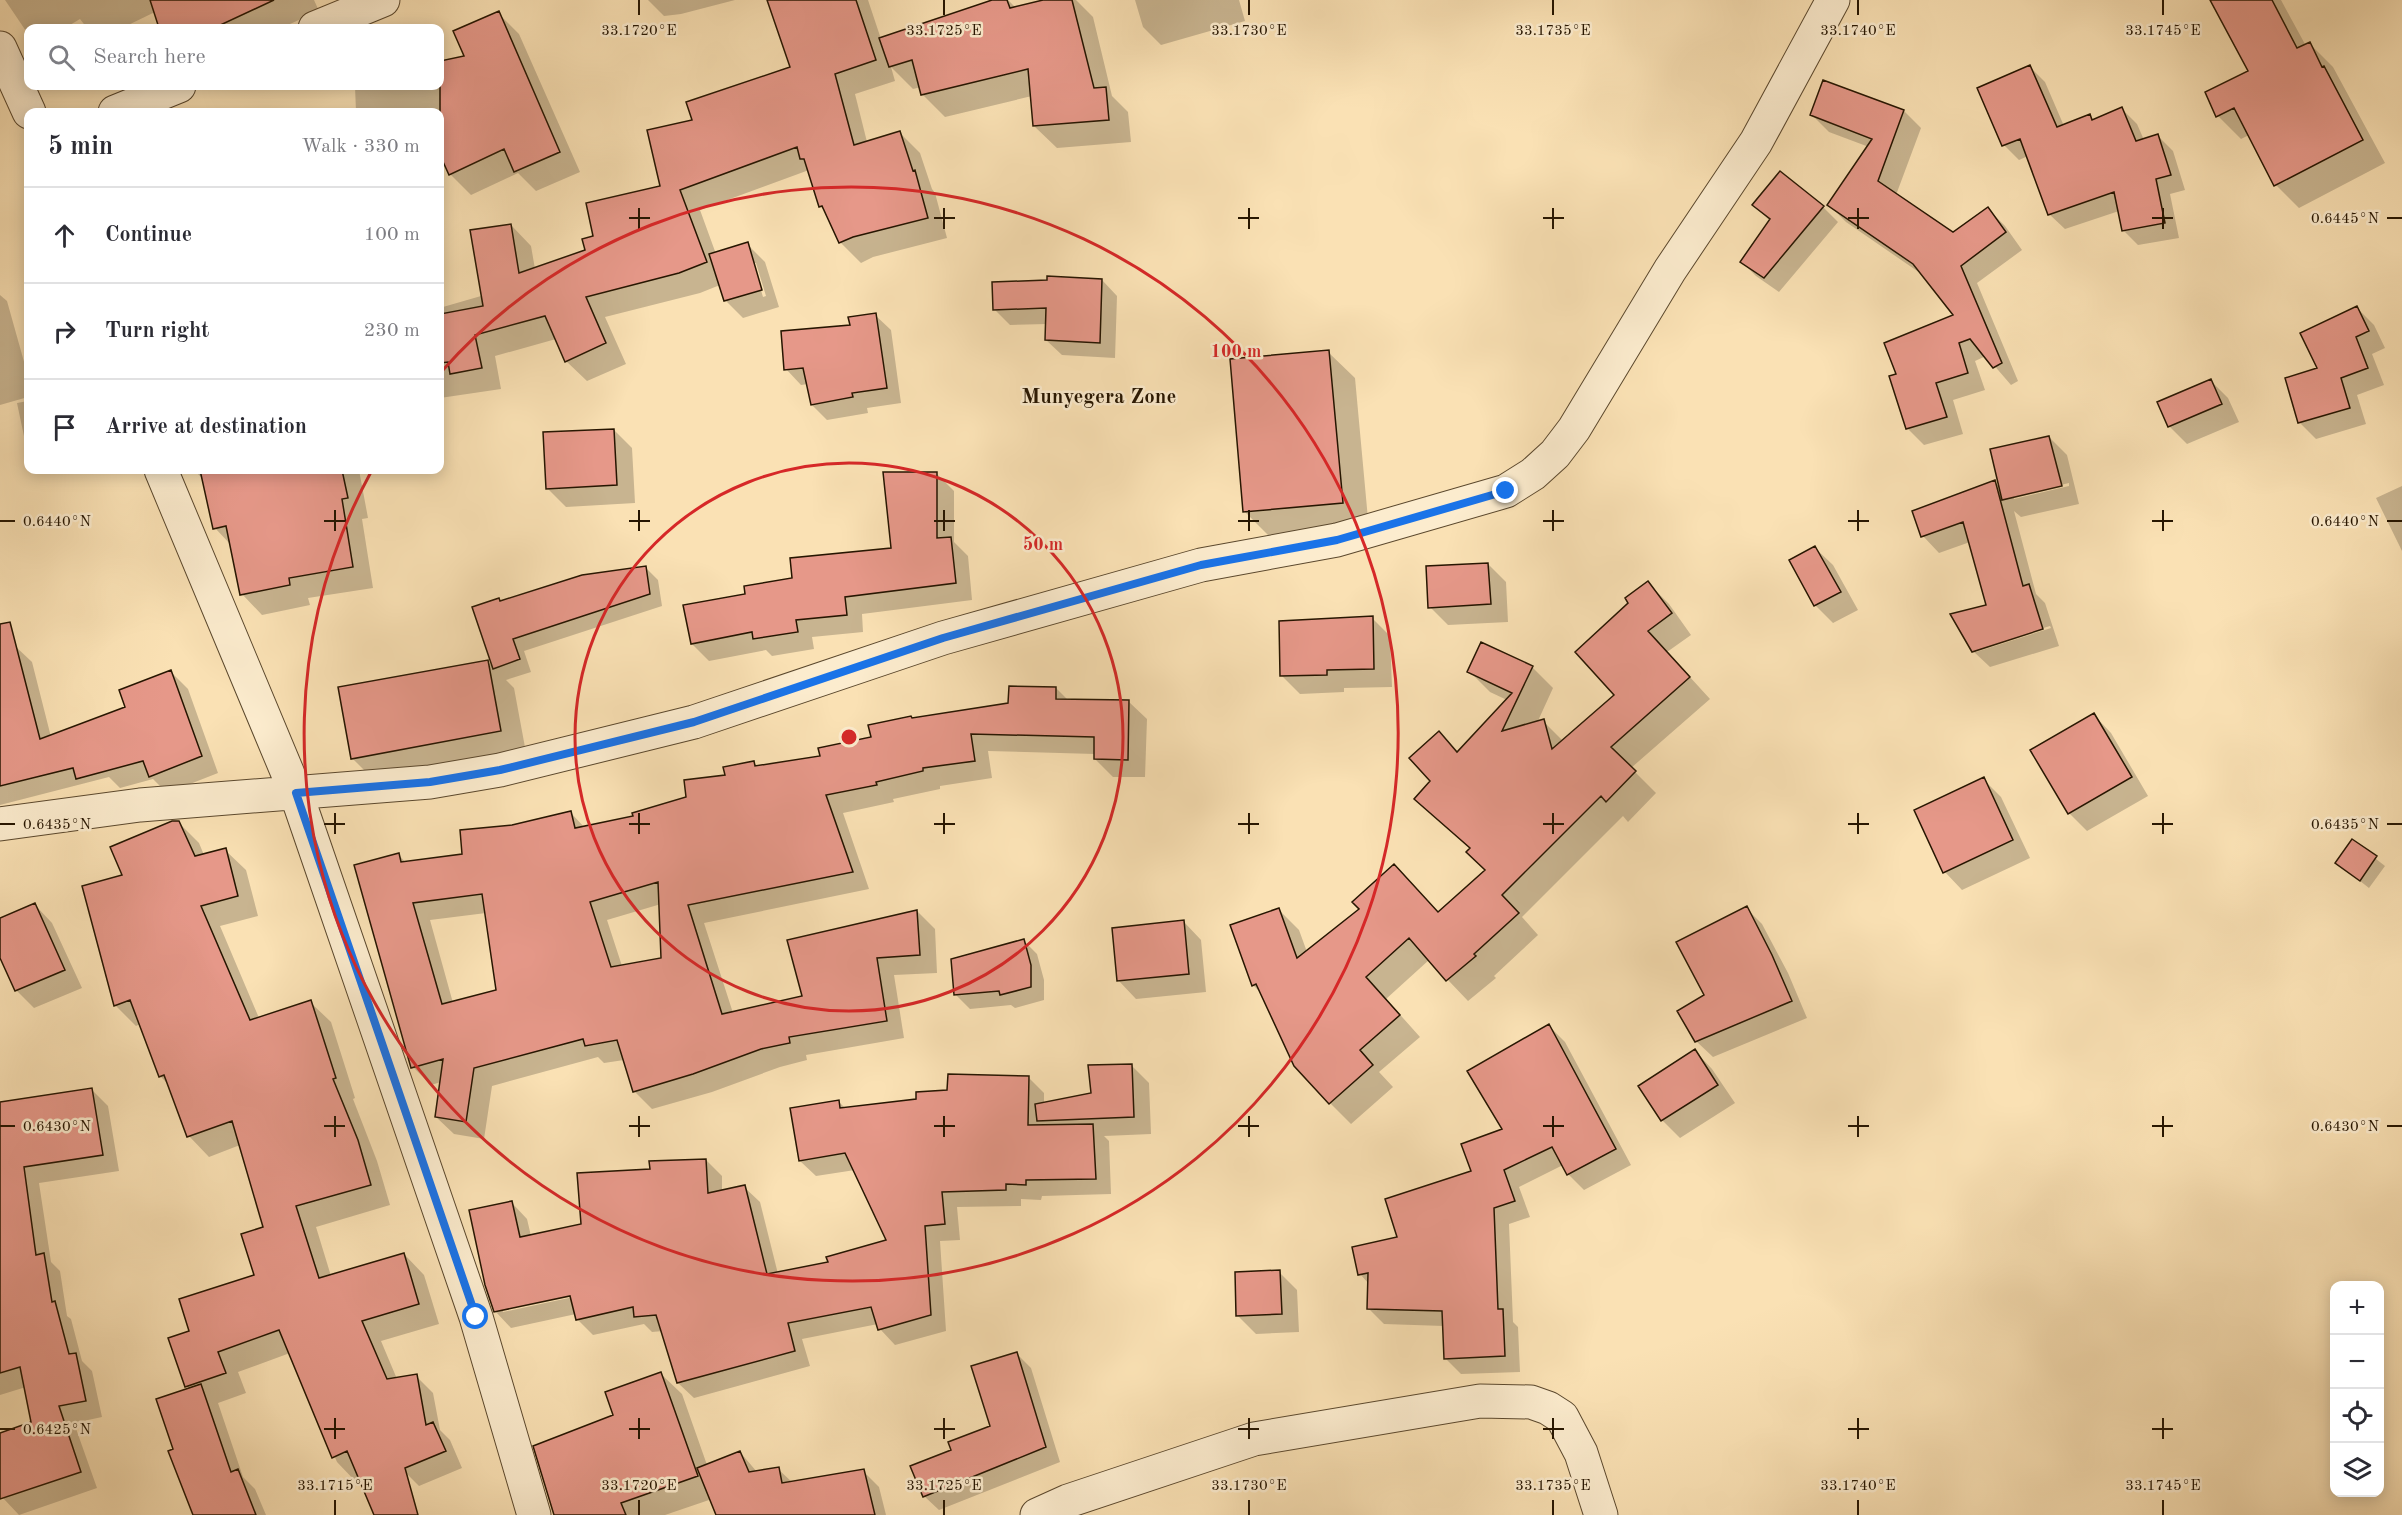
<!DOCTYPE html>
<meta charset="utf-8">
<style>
:root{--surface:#fff;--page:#f2f2f3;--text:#2b2b33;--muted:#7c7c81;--line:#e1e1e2}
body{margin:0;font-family:"Old Standard TT",serif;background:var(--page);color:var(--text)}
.controls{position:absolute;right:18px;bottom:18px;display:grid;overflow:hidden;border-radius:12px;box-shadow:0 3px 15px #0003}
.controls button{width:54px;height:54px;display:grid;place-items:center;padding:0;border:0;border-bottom:2px solid var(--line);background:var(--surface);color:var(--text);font:30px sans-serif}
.stop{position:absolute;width:18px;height:18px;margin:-14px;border:4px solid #1a73e8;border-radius:50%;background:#fff}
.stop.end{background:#1a73e8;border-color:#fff;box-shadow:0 2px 6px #0008}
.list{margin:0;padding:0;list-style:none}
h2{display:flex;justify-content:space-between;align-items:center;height:78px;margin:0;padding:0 24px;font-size:26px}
h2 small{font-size:20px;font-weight:400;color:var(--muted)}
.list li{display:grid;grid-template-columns:39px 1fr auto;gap:18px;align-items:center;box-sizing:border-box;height:96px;padding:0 24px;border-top:2px solid var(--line)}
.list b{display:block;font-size:22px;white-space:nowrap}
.list em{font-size:20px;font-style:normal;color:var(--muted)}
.icon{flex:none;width:33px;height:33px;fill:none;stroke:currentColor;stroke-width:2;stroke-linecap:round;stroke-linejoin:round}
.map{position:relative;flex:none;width:2402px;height:1515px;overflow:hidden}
.search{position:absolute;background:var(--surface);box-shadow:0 3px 15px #0003;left:24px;top:24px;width:420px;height:66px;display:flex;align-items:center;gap:15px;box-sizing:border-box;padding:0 21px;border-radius:12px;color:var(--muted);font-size:22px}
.panel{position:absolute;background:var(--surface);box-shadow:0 3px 15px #0003;left:24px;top:108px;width:420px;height:366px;border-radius:12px}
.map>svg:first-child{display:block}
</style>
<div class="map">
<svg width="2402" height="1515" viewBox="0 0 2402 1515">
<rect width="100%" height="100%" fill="#fae1b4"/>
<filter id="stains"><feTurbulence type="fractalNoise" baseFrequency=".00333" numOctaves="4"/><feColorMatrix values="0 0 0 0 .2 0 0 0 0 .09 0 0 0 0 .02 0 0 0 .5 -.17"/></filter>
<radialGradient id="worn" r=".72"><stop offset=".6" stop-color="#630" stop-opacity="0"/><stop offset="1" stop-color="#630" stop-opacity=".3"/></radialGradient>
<path fill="#0003" fill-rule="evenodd" d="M5,0H314L319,11L281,28H161L155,12L122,28H87L80,19L65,28H28V34Z
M648,0H735L681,14L664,16Z
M769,0H868L881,39L997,0H1008L1016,8L1049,0H1076L1093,17L1112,96L1128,112L1131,142L1057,148L1034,126L1032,96L945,117L923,95L921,87L913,89L891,67L895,81L855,94L867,142L900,133L920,153L932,189L935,193L947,238L873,257L861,263L840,242L826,212L820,206L809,170L700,210L716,254L747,244L765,262L779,307L743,318L725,300L720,285L700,293L605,317L626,364L587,381L566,361L556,339L495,356L501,389L440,398V296L443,307L481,296L511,225L531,246L535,269L587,251L595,237L661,187L694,121L792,68ZM753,263H756L766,296L763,297Z
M1135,0H1239L1245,21L1161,45L1143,27Z
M2212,0H2281L2306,46L2310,44L2333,67L2385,163L2299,208L2276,185L2249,135L2241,139L2218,116L2250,72Z
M498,13L519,34L580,172L536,191L518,173L471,195L450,174L440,152V112H356L355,86H440V62L466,57Z
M2030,67L2045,82L2064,126L2090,116L2094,120L2122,109L2137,124L2144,140L2158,136L2173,151L2185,190L2170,194L2179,238L2138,245L2123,230L2119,211L2065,229L2049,214L2028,156L2019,160L2004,145Z
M1904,111L1921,128L1896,195L1953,234L1988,209L2005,226L2022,250L1977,283L2018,381L2011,385L1986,356L1975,361L1985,390L1953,400L1963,434L1924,445L1907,428L1898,375L1955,316L1923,275L1846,222L1829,205L1869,147L1829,132L1812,115Z
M1754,205L1823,207L1838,222L1779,292L1756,276L1742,262L1770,221Z
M1102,280L1117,296L1115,358L1062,355L1046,340L1047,324L1010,325L994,309Z
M0,295L7,301L28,376V397L0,405Z
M2357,308L2374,325L2385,348L2372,354L2384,385L2357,395L2366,424L2316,439L2299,422L2319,369Z
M875,315L891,330L901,403L867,408L868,413L827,420L812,405L808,384L801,385L786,369L851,326Z
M1328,352L1355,378L1369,530L1271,538L1245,512Z
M2210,380L2228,398L2239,422L2187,444L2169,426Z
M28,401V445L25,441L17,403Z
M614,430L632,448L635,503L566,507L548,489Z
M2049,437L2067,455L2079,504L2021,517L2014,511L2036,594L2045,603L2059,646L1990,667L1973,651L1988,606L1970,542L1939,553L1923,536L1995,482L2001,488ZM2069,483V486L2014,499V496ZM2050,626L2051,628L1976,652V649Z
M194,470H359L368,518L362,519L373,588L308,598L310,605L262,615L242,594L231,545L215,528L204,480Z
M936,473L954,491V542L968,556L972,600L862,614L863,632L812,637L814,649L772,656L766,650L709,661L692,644L747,595L893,549Z
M2402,486V551L2376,498Z
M1815,548L1833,565L1858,610L1833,623L1815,605Z
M1488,564L1506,582L1508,622L1448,625L1430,607Z
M646,568L658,580L662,606L524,651L531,672L506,680L514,688L527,758L379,785L352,758L488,662L495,669L474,608Z
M1648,583L1669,604L1691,635L1667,652L1710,699L1631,768L1656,793L1628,822L1623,816L1522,917L1538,935L1494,976L1496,978L1468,1001L1429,960L1386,999L1420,1037L1379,1072L1393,1087L1351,1124L1330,1103L1262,994L1253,985L1278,909L1299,930L1307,952L1439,914L1487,870L1471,850L1416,799L1432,781L1439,733L1458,753L1507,700L1490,692L1469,671L1532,667L1553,688L1537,723L1543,721L1563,741L1616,695L1630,603Z
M1372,618L1390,636L1392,687L1344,688V692L1300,694L1282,676Z
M0,638L15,646L32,662L51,737L127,708L171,672L188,689L218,773L167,793L153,779L120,788L109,777L0,805Z
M1056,688L1068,700L1129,702L1147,719L1145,777H1113L1095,759V754L988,751L992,778L940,786V789L893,799L894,802L843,813L869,889L704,923L733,1013L804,997L917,911L935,929L937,973L894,975L904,1038L806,1055L807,1060L780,1067L712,1092L652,1109L634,1091L624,1060L604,1063L598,1057L492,1086L484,1139L454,1134L436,1117L441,1082L431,1085L413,1067L398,854L406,863L464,856L512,827L571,813L585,828L635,817L687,798L753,762L759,767L822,758L873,738L913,719L1010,704ZM661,904L663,959L622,966L607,920ZM486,913L498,992L453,1003L430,920Z
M2094,715L2111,733L2148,796L2087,831L2069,813Z
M1983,779L2001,797L2030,858L1962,890L1945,872Z
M178,822L199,843L204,855L225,850L246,870L258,916L220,926L259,1018L310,1002L331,1022L355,1098L353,1099L377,1161L390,1205L316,1227L331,1276L404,1254L424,1275L439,1324L381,1341L397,1379L416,1376L433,1393L440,1430L450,1440L462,1468L419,1486L402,1469L357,1483L337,1462L290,1353L238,1372L246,1393L218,1403L243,1477L255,1489L266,1515H195L174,1449L190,1389L187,1386L191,1331L256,1276L265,1228L240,1145L209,1157L189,1136L170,1086L160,1076L140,1024L136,1026L115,1005L124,876Z
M2353,841L2385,866L2369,888L2337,863Z
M35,905L52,923L82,988L34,1008L16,990L0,954V920Z
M1746,908L1762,924L1788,973L1807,1018L1713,1057L1696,1041L1706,996Z
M1184,922L1201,940L1206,992L1136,999L1119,981Z
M1023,940L1037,954L1044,980V1000L1015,1008L1011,1005L970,1009L956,995Z
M1549,1026L1565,1042L1631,1165L1584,1190L1568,1174L1563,1165L1519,1187L1530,1217L1509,1224L1513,1322L1518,1327L1520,1372L1461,1374L1445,1358L1444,1326L1384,1324L1368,1308L1369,1284L1360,1274L1473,1172L1504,1130Z
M1695,1051L1712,1069L1735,1103L1680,1138L1662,1120L1640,1086Z
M1131,1065L1149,1083L1151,1134L1104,1136L1109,1141L1111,1194L1042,1196L1041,1200L1021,1199V1206L957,1207L960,1240L940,1241L946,1331L895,1345L880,1329L878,1324L802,1339L810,1366L694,1398L678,1383L663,1331L652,1332L644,1324L593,1335L577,1319L576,1314L511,1328L496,1312L512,1203L527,1219L531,1236L582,1225L651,1170L706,1160L722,1176V1192L744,1187L760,1202L778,1274L830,1263L888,1241L855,1170L816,1176L800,1161L838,1101L846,1109L918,1100L949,1092L1028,1077L1044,1093V1103L1092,1094ZM578,1293V1296L503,1312V1309Z
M92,1090L108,1106L119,1171L39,1183L51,1262L60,1271L67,1316L71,1319L82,1361L92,1371L102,1417L74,1423L97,1488L19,1515L3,1498L0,1490V1434L33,1423L26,1387L0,1395V1112Z
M1279,1272L1297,1290L1299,1332L1256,1334L1238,1316Z
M1017,1354L1031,1368L1060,1462L939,1510L924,1496L953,1451L991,1427Z
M661,1374L682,1394L707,1465L740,1452L757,1472L778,1469L793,1483L863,1471L879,1487L886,1515H718L712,1499L665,1515H556L615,1416Z"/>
<path fill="#e69889" stroke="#261500" stroke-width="1.5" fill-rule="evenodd" d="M150,0H274L214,28H159Z
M767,0H856L876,60L835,74L854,145L900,131L913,171L915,170L928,218L853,237L839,243L822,206L819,207L804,159H800L797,147L680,190L707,262L679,273L586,297L606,343L565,362L545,316L475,335L482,368L450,374L448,362L440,363V314L483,306L470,230L511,224L519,273L585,250L582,239L593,236L586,203L660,186L647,130L692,120L686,102L790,67Z
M992,0H1007L1010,8L1043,0H1072L1094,88L1106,87L1109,120L1033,126L1028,69L921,95L912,60L889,67L879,38Z
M2210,0H2272L2297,48L2310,42L2322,67L2324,66L2363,140L2274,186L2234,108L2216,117L2205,92L2248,71Z
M499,11L560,152L514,172L504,149L449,175L440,155V61L464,56L453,31Z
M2030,65L2057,127L2090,114L2092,120L2122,107L2136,141L2158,134L2171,175L2156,179L2165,223L2122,231L2114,192L2048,215L2020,139L2002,146L1977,88Z
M1823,80L1904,110L1878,181L1953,232L1988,207L2006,232L1961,266L2002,363L1993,368L1970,339L1959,343L1968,373L1936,383L1947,417L1906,429L1889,376L1896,374L1884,343L1953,315L1913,264L1827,205L1872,139L1810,115Z
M1780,171L1824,206L1764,278L1740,262L1770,219L1752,205Z
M748,242L762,290L724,301L709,254Z
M1047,276L1102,279L1100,343L1045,340L1046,308L993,310L992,282L1047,280Z
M2357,306L2369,331L2356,337L2368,368L2341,378L2350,408L2298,423L2285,378L2317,368L2300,333Z
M876,313L887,388L852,393L853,397L811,405L803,368L784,370L781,331L850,325L848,317Z
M1329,350L1343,503L1243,512L1230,359Z
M2211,379L2222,404L2168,427L2157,402Z
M614,429L617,485L546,489L543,432Z
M2049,436L2062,486L2002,500L1990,449Z
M200,470H342L348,498L342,499L353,567L289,578L290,585L240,595L226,526L213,529Z
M883,472H937V538L951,537L956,583L845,597L847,615L796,620L798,632L753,639L752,632L691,644L683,605L745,594L744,586L792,578L790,558L891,548Z
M1995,480L2023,586L2029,584L2043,629L1972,652L1950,614L1986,605L1963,522L1921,537L1912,511Z
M1815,546L1841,592L1814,606L1789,560Z
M1488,563L1491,604L1428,608L1426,566Z
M646,566L650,594L513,639L520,659L493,669L472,607L499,598L500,601L582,575Z
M1648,581L1672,613L1648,631L1690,677L1611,747L1636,771L1606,802L1601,796L1502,895L1519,913L1474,954L1476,956L1446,981L1409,938L1366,977L1400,1015L1360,1050L1373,1065L1329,1104L1294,1066L1256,984L1252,986L1230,925L1279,908L1297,958L1359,909L1352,902L1394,864L1438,912L1485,870L1466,852L1470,848L1414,799L1430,781L1409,758L1439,731L1457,752L1512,693L1467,672L1481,642L1533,666L1502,731L1544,719L1552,749L1614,695L1575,652L1628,603L1625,598Z
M1373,616L1374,669L1327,670V675L1280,676L1279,621Z
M10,622L40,739L125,707L119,690L171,670L202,756L149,777L143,761L76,779L73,768L0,786V624Z
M488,660L501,731L351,759L338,687Z
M1009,686L1056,687V699L1129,700L1128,760L1094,759V737L971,734L975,761L923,768V771L876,782L877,785L826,795L853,872L688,905L722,1014L802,996L787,940L917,910L920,955L877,958L887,1021L789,1037L790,1043L761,1049L693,1074L633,1092L617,1040L585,1046L583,1039L474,1068L466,1122L435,1117L443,1059L411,1068L354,865L399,853L401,862L462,854L460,830L512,825L571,811L575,828L633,816L632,813L686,797L684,780L725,775L723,767L754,761L755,766L820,756L818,748L871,737L868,725L911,716L912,718L1008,703ZM658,882L661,958L611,967L590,902ZM482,894L496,990L442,1004L413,903Z
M2094,713L2132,777L2068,814L2030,750Z
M1984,777L2013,840L1943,873L1914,810Z
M172,821H179L195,856L226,848L238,896L201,906L250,1020L311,1000L336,1078L333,1079L358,1140L371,1185L296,1206L319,1278L404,1253L419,1304L362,1321L387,1379L417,1374L426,1425L433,1422L446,1451L405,1468L418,1515H374L347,1451L332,1458L279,1330L218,1352L226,1373L185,1387L168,1338L189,1331L179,1299L254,1275L241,1234L263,1227L232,1121L187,1137L164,1075L159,1077L130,1000L114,1006L82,886L122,875L110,847Z
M2352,839L2377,856L2360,881L2335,863Z
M35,903L65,970L15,991L0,958V918Z
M1747,906L1772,955L1792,1001L1695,1042L1677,1011L1704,995L1676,942Z
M1184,920L1189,974L1117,981L1112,928Z
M1024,939L1031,965V987L1000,995L999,991L954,995L951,959Z
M1549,1024L1616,1149L1567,1175L1552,1147L1504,1170L1515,1201L1494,1208L1498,1309H1503L1505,1356L1444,1359L1442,1311L1367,1309L1368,1273L1358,1275L1352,1247L1397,1237L1385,1199L1471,1171L1461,1144L1502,1129L1467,1071Z
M1695,1049L1718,1085L1661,1121L1638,1086Z
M1132,1064L1134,1117L1037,1121L1035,1104L1091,1093L1088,1065Z
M948,1074L1029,1076L1028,1125L1093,1124L1096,1179L1026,1180V1185L1006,1184V1190L942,1192L945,1224L925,1226L931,1315L878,1330L871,1307L788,1323L795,1351L677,1383L656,1315L634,1317L633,1307L576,1320L570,1296L494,1312L485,1285L469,1210L512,1201L520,1237L581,1224L577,1173L650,1169L649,1161L706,1159L708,1193L745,1185L767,1274L828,1262L826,1257L886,1240L845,1153L799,1161L790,1108L839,1100L840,1108L916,1099V1092L947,1090Z
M92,1088L103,1155L24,1167L36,1255L44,1253L52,1302L55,1301L69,1354L76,1353L86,1401L59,1406L81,1472L0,1499V1433L31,1422L20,1367L0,1373V1102Z
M1280,1270L1282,1314L1236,1316L1235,1272Z
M1017,1352L1046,1447L923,1497L910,1466L951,1450L948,1442L990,1426L971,1366Z
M661,1372L698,1476L621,1503L626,1515H554L533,1446L613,1415L605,1392Z
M201,1384L231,1472L238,1469L256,1515H193L168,1451L173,1449L156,1399Z
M740,1451L749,1472L779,1467L782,1483L864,1469L875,1515H716L697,1468Z"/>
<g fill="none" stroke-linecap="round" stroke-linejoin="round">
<g stroke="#5b482d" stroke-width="35">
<path id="street" d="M315,28L383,0
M0,48L29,112
M115,112L179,86
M161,470L296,793L476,1317L534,1515
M0,824L140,805L430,782L500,770L694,722L943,638L1201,565L1337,540L1506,491L1533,474L1555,454L1574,429L1670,270L1756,142L1833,0
M1037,1515L1068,1501L1254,1439L1480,1401L1531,1402L1548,1408L1562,1417L1581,1453L1601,1515"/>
</g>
<use href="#street" stroke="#fcecce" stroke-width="33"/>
</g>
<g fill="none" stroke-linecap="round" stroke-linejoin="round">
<path stroke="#1a73e8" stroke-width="8" d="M476,1317L296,793L430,782L500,770L694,722L943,638L1201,565L1337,540L1506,491"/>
</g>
<path fill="none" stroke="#261500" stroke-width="2" d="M639,0V15M944,0V15M1249,0V15M1553,0V15M1858,0V15M2163,0V15M639,208V229M944,208V229M1249,208V229M1553,208V229M1858,208V229M2163,208V229M629,218H650M934,218H955M1238,218H1259M1543,218H1564M1848,218H1869M2152,218H2173M2387,218H2402M335,510V531M639,510V531M944,510V531M1249,510V531M1553,510V531M1858,510V531M2163,510V531M0,521H15M324,521H345M629,521H650M934,521H955M1238,521H1259M1543,521H1564M1848,521H1869M2152,521H2173M2387,521H2402M335,813V834M639,813V834M944,813V834M1249,813V834M1553,813V834M1858,813V834M2163,813V834M0,824H15M324,824H345M629,824H650M934,824H955M1238,824H1259M1543,824H1564M1848,824H1869M2152,824H2173M2387,824H2402M335,1116V1137M639,1116V1137M944,1116V1137M1249,1116V1137M1553,1116V1137M1858,1116V1137M2163,1116V1137M0,1126H15M324,1126H345M629,1126H650M934,1126H955M1238,1126H1259M1543,1126H1564M1848,1126H1869M2152,1126H2173M2387,1126H2402M335,1418V1439M639,1418V1439M944,1418V1439M1249,1418V1439M1553,1418V1439M1858,1418V1439M2163,1418V1439M0,1429H15M324,1429H345M629,1429H650M934,1429H955M1238,1429H1259M1543,1429H1564M1848,1429H1869M2152,1429H2173M335,1500V1515M639,1500V1515M944,1500V1515M1249,1500V1515M1553,1500V1515M1858,1500V1515M2163,1500V1515"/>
<g fill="none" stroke="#d62828" stroke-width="3">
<circle cx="849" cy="737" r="274"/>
<path d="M442 371A547 547 0 1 1 371 472"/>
</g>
<g text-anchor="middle" stroke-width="5" stroke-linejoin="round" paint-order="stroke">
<g font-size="21" font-weight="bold" fill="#261500" stroke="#fcecce">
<text x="1099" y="403">Munyegera Zone</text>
</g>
</g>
<g font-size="15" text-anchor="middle" fill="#261500" stroke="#fcecce" stroke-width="5" stroke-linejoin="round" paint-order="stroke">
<text x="639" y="35">33.1720°E</text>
<text x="944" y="35">33.1725°E</text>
<text x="1249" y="35">33.1730°E</text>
<text x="1553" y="35">33.1735°E</text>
<text x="1858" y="35">33.1740°E</text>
<text x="2163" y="35">33.1745°E</text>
<text x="2345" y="223">0.6445°N</text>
<text x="57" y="526">0.6440°N</text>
<text x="2345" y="526">0.6440°N</text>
<text x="57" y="829">0.6435°N</text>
<text x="2345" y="829">0.6435°N</text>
<text x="57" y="1131">0.6430°N</text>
<text x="2345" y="1131">0.6430°N</text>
<text x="57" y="1434">0.6425°N</text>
<text x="335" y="1490">33.1715°E</text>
<text x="639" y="1490">33.1720°E</text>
<text x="944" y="1490">33.1725°E</text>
<text x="1249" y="1490">33.1730°E</text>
<text x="1553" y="1490">33.1735°E</text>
<text x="1858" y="1490">33.1740°E</text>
<text x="2163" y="1490">33.1745°E</text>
</g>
<circle cx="849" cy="737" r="9" fill="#d62828" stroke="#fcecce" stroke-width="3"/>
<g font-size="18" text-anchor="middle" font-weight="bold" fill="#d62828" stroke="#fcecce" stroke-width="5" stroke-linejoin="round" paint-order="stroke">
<text x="1236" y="357">100 m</text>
<text x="1043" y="550">50 m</text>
</g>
<rect width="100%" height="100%" filter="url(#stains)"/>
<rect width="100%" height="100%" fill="url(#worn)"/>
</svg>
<div class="controls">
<button>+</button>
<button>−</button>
<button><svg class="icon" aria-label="locate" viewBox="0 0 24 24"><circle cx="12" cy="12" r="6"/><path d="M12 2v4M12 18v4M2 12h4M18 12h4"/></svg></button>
<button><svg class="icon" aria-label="layers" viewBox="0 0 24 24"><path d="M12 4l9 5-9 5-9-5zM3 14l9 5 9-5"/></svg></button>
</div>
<div class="stop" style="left:476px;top:1317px"></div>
<div class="stop end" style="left:1506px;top:491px"></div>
<div class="search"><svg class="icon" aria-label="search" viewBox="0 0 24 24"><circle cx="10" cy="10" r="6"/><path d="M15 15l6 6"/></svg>Search here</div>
<section class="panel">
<h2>5 min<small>Walk · 330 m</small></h2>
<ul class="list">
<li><svg class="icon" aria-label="ahead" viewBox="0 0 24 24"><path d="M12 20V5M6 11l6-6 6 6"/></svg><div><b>Continue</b></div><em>100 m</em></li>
<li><svg class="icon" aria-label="right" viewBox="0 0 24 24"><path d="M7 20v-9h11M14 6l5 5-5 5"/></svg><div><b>Turn right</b></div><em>230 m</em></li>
<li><svg class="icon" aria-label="arrive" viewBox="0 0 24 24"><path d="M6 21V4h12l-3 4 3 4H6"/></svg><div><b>Arrive at destination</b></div></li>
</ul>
</section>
</div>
